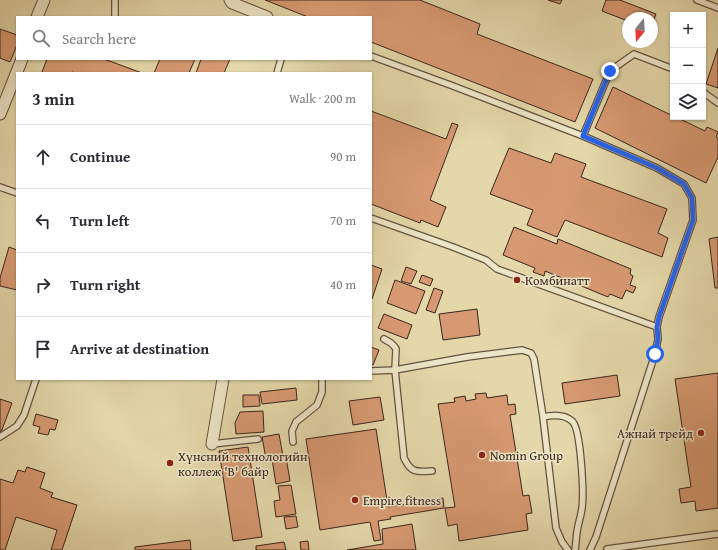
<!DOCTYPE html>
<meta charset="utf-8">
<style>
:root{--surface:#fff;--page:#f2f2f3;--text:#2b2b33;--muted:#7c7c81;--line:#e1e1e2}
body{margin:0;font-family:"Gentium Book Plus",serif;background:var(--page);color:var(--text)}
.controls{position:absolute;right:12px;top:12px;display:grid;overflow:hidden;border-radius:0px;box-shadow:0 1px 3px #0004}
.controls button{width:36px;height:36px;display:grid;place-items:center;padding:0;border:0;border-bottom:1px solid var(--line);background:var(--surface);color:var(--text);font:20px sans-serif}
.compass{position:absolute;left:622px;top:12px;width:36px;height:36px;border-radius:50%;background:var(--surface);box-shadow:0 1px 3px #0004;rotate:198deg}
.stop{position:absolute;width:12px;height:12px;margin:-9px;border:3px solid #2563eb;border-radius:50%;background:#fff}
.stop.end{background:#2563eb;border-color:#fff;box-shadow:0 1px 4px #0008}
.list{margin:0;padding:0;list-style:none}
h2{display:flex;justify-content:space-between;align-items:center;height:52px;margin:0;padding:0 16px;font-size:17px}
h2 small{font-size:13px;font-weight:400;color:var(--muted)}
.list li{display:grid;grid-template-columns:26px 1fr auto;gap:12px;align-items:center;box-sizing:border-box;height:64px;padding:0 16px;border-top:1px solid var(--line)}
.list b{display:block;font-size:15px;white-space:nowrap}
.list em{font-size:13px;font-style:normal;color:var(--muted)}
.icon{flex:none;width:22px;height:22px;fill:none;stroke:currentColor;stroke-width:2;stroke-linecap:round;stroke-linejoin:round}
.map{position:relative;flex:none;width:718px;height:550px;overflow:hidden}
.search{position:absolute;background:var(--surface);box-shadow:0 1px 3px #0004;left:16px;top:16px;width:356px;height:44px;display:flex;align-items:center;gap:10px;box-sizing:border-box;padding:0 14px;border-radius:0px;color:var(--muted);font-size:15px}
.panel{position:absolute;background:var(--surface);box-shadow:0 1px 3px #0004;left:16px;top:72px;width:356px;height:308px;border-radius:0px}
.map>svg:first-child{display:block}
</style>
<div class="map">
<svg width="718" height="550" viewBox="0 0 718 550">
<rect width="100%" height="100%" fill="#e4d7a9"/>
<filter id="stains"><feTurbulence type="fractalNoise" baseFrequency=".005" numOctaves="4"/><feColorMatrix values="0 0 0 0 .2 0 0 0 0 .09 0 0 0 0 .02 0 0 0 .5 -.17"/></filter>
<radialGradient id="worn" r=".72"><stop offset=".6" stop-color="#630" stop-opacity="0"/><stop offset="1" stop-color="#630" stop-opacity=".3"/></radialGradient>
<path fill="#d79971" stroke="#3b261e" d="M265,0H420L480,24L477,34L593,79L575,122L371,42V17H308Z
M548,0H562L560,4Z
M606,0H620L656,14L652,25V18H628V21L602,11Z
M0,29L17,35V45L10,62L0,58Z
M718,48V88L706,84Z
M47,59H104L142,73H75L72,72L71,73H43L42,72Z
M160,59H195L189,73H154Z
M201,59H230L224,73H196Z
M613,87L673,116V117H676L705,131L707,127L718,132L716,137L718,138V157L706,183L595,128Z
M371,111L446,139L452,123L458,125L430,200L446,207L438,227L421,220L420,223L371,204Z
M509,148L551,163L555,153L586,164L581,177L667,209L658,233L668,238L662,257L565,220L557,237L527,225L533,210L490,194Z
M514,227L557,244L558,239L631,269L630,274L633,276L630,285L636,287L633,293L626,290L622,299L610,294L608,297L545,271L544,276L533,272L535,268L503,255Z
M718,237V288H715L709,239Z
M9,247L17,250V290L0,286V278Z
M371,265L382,269L372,299L371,298Z
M406,267L417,271L411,284L401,281Z
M422,275L433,279L430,286L419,282Z
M395,280L425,291L416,314L387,303Z
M434,288L443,291L435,313L426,310Z
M477,309L480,335L443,340L439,314Z
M384,314L412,325L407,339L378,328Z
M371,347L379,350L373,365L371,364Z
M718,373V508L696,511L695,501L681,503L679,489L691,487L675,379Z
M617,375L620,396L565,404L562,383Z
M296,388L297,400L262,404L260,392Z
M486,393L487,398L507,395L508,405L515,404L516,414L510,415L523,496L529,495L532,513L526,514L528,530L459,541L457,524L448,526L445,508L455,507L438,404L455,402L454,398L465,396L466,401L476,399L475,394Z
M243,395H259L260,406L243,407Z
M380,397L384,420L353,425L349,401Z
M0,399L12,403L0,435Z
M263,411L264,432L236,434L235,423L240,412Z
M36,414L58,420L55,430L50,429L48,435L38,433L40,427L33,425Z
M376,429L388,507L443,498L444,508L390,517L391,519L378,521L381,540L374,541L370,522L320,530L306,439Z
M279,434L283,456L266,459L262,437Z
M248,447L262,537L233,541L219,451Z
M286,457L290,481L276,484L272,459Z
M27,467L45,473L40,488L53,493L51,497L77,505L62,550H51L57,530L16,517L5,550H0V479L13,483L18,470L25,472Z
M291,485L296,514L276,517L274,501L280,500L278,486Z
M296,516L298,527L286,529L284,517Z
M412,524L416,550H347L383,544L382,529Z
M190,540L191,550H135V547Z
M308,541L309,550H301L300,542Z
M284,542L286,550H256V546Z"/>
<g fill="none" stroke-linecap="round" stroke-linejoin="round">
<g stroke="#655241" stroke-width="8">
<path id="lane" d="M697,0L718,8
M115,17V0
M371,56L453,86L583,136L657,168L684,184L692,198L693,220L659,317L657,327L658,339L655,354L596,537L590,550
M277,73L281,59
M703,92L718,103
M583,136L610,71L634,54L673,69
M0,187L17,193
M371,218L453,247L486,260L497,269L657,327
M384,339L391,343L394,346L396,349L395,370L404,458C411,473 416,472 432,471
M371,371L395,370L467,357L522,350L531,353L534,359L543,417L556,528L562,542L568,550
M543,417C552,415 564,414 572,421C581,428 584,494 582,508C581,516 578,524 577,532C576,538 576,544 575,550
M0,437L17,426L24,415L36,379
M293,442L292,431L296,422L317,405L322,392V379
M212,444L258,439
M607,549L718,534"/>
</g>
<g stroke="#655241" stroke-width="13">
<path id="street" d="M230,0L232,3L267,17
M37,17L44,0
M0,114L22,59
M212,444L223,379"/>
</g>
<use href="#lane" stroke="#ede5c7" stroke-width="5.5"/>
<use href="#street" stroke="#ede5c7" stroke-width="11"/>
</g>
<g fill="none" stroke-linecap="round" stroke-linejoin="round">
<path stroke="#2563eb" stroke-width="5" d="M610,71L583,136L657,168L684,184L692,198L693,220L659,317L657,327L658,339L655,354"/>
</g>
<g fill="#8f2418" stroke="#ede5c7" stroke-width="1.5">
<circle cx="517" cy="280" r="4"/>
<circle cx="701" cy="433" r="4"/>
<circle cx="482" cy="455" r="4"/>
<circle cx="170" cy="463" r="4"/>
<circle cx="355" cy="500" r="4"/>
</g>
<g text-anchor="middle" stroke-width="3" stroke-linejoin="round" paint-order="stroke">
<g font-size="13" fill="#3b261e" stroke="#ede5c7" text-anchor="start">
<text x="525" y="285">Комбинатт</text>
<text x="693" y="438" text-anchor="end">Ажнай трейд</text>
<text x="490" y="460">Nomin Group</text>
<text x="178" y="461">Хүнсний технологийн<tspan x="178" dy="15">коллеж 'B' байр</tspan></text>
<text x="363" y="505">Empire fitness</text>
</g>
</g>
<rect width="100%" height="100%" filter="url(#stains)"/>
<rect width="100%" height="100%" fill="url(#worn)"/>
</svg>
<div class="controls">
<button>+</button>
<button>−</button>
<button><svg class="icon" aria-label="layers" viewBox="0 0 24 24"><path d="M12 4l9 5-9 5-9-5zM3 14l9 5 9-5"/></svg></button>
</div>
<svg class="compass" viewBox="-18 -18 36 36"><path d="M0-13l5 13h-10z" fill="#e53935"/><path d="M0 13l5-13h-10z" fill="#7c7c81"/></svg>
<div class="stop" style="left:655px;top:354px"></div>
<div class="stop end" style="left:610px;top:71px"></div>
<div class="search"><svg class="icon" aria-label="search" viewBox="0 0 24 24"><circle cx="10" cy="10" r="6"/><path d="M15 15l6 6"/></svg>Search here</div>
<section class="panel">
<h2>3 min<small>Walk · 200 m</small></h2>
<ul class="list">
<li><svg class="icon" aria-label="ahead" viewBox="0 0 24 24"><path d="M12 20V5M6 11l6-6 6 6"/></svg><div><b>Continue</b></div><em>90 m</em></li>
<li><svg class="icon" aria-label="left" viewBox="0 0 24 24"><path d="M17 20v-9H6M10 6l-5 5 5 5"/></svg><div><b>Turn left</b></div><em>70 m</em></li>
<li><svg class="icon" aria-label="right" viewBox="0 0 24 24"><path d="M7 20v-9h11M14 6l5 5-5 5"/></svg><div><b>Turn right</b></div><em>40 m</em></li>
<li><svg class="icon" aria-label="arrive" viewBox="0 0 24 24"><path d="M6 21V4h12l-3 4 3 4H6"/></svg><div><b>Arrive at destination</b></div></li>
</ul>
</section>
</div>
